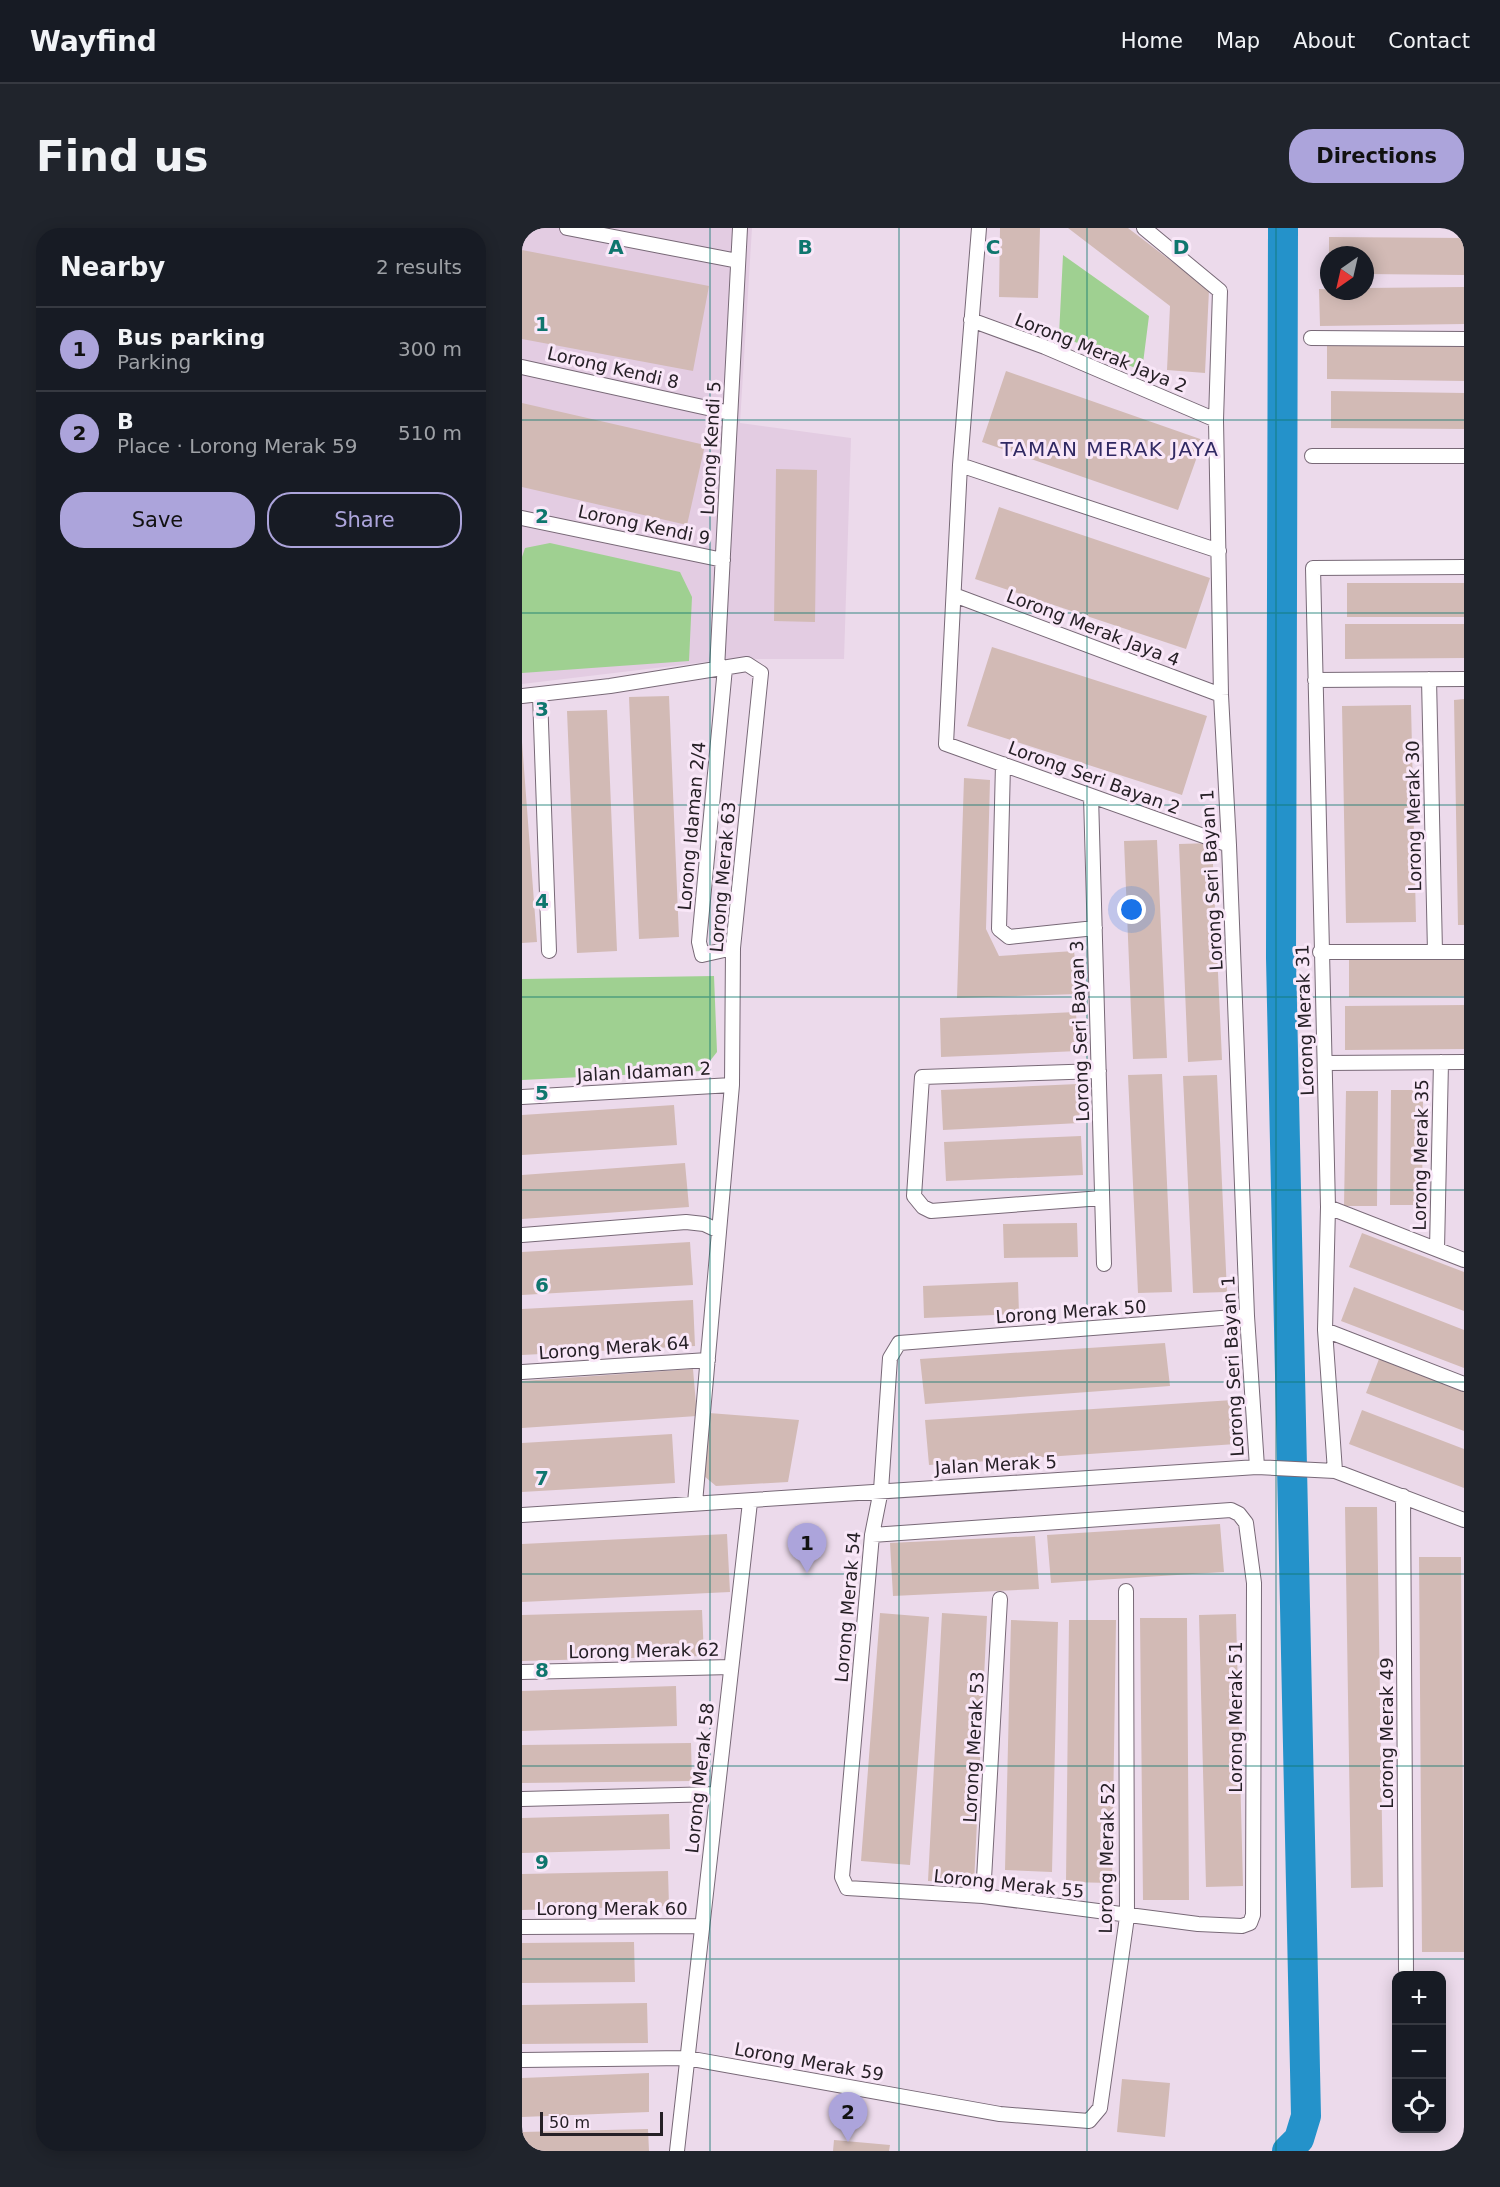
<!DOCTYPE html>
<meta charset="utf-8">
<style>
:root{--surface:#171b24;--page:#20242c;--text:#f1f3f6;--muted:#9ea1a6;--line:#363941;--accent:#aca4db}
body{margin:0;font-family:"DejaVu Sans",sans-serif;background:var(--page);color:var(--text)}
.controls{position:absolute;right:18px;bottom:18px;display:grid;overflow:hidden;border-radius:12px;box-shadow:0 3px 15px #0003}
.controls button{width:54px;height:54px;display:grid;place-items:center;padding:0;border:0;border-bottom:2px solid var(--line);background:var(--surface);color:var(--text);font:30px sans-serif}
.compass{position:absolute;left:798px;top:18px;width:54px;height:54px;border-radius:50%;background:var(--surface);box-shadow:0 3px 15px #0003;rotate:214deg}
.scale{position:absolute;left:18px;bottom:15px;width:123px;box-sizing:border-box;padding-left:6px;border:3px solid #262026;border-top:0;font-size:16px;line-height:21px;white-space:nowrap;color:#262026;-webkit-text-stroke:4px #f9e7f8;paint-order:stroke}
.you{position:absolute;left:610px;top:682px;width:21px;height:21px;margin:-15px;border:4px solid #fff;border-radius:50%;background:#1a73e8;box-shadow:0 0 0 9px #1a73e833}
.badge{display:grid;place-items:center;width:39px;height:39px;border-radius:50%;background:var(--accent);color:#111;font-size:20px;font-weight:700}
.pin{position:absolute;translate:-50% -50px;filter:drop-shadow(0 2px 3px #0008)}
.pin::after{content:'';position:absolute;top:32px;width:21px;height:18px;background:inherit;clip-path:polygon(0 0,100% 0,50% 100%)}
.list{margin:0;padding:0;list-style:none}
h2{display:flex;justify-content:space-between;align-items:center;height:78px;margin:0;padding:0 24px;font-size:26px}
h2 small{font-size:20px;font-weight:400;color:var(--muted)}
.list li{display:grid;grid-template-columns:39px 1fr auto;gap:18px;align-items:center;box-sizing:border-box;height:84px;padding:0 24px;border-top:2px solid var(--line)}
.list b{display:block;font-size:22px;white-space:nowrap}
.list p{margin:0;font-size:20px;white-space:nowrap;color:var(--muted)}
.list em{font-size:20px;font-style:normal;color:var(--muted)}
.actions{display:flex;gap:12px;padding:18px 24px}
.actions a{flex:1;padding:14px 0;border:2px solid var(--accent);border-radius:24px;text-align:center;font-size:21px;color:var(--accent)}
.actions .main{background:var(--accent);color:#111}
.icon{flex:none;width:33px;height:33px;fill:none;stroke:currentColor;stroke-width:2;stroke-linecap:round;stroke-linejoin:round}
.map{position:relative;flex:none;width:942px;height:1923px;overflow:hidden;border-radius:24px}
header{display:flex;align-items:center;gap:36px;box-sizing:border-box;height:84px;padding:0 30px;background:var(--surface);border-bottom:2px solid var(--line)}
header strong{font-size:28px}
nav{display:flex;gap:33px;margin-inline-start:auto;font-size:21px}
.intro{display:flex;align-items:center;justify-content:space-between;box-sizing:border-box;height:144px;padding:0 36px}
h1{margin:0;font-size:42px}
.button{padding:15px 27px;border-radius:24px;background:var(--accent);color:#111;font-size:21px;font-weight:700}
main{display:flex;gap:36px;padding:0 36px}
aside{flex:1;background:var(--surface);border-radius:24px;box-shadow:0 3px 15px #0003}
.map>svg:first-child{display:block}
</style>
<header>
<strong>Wayfind</strong>
<nav><a>Home</a><a>Map</a><a>About</a><a>Contact</a></nav>
</header>
<div class="intro"><h1>Find us</h1><a class="button">Directions</a></div>
<main>
<aside>
<h2>Nearby<small>2 results</small></h2>
<ul class="list">
<li><span class="badge">1</span><div><b>Bus parking</b><p>Parking</p></div><em>300 m</em></li>
<li><span class="badge">2</span><div><b>B</b><p>Place · Lorong Merak 59</p></div><em>510 m</em></li>
</ul>
<div class="actions"><a class="main">Save</a><a>Share</a></div>
</aside>
<div class="map">
<svg width="942" height="1923" viewBox="0 0 942 1923">
<rect width="100%" height="100%" fill="#ecdaeb"/>
<path fill="#e3cce2" d="M0,0H230L218,195L329,210L322,431H209L0,456Z"/>
<path fill="#9fd091" d="M541,27L627,88L620,143L537,107Z
M28,315L158,344L170,369L167,433L0,445V329L3,320Z
M192,748L195,824L180,843L0,852V751Z"/>
<g fill="none" stroke-linecap="round" stroke-linejoin="round">
<path stroke="#2492ca" stroke-width="30" d="M761,0L759,730L784,1888L777,1911L765,1923"/>
</g>
<path fill="#d2bab5" d="M478,0H518L516,70L477,69Z
M546,0H606L687,62L683,145L645,142L648,78Z
M807,9L942,10V47L843,46V27H807Z
M0,22L187,58L171,143L0,111Z
M942,59V96L798,98L797,61L843,63V60Z
M805,115L942,116V153L805,151Z
M484,143L681,212L656,282L460,214Z
M809,163L942,165V201L809,200Z
M0,175L183,217L165,297L0,259Z
M254,241L295,242L293,394L252,393Z
M477,279L688,350L664,421L453,351Z
M825,355H942V389H825Z
M823,396H942V430L823,431Z
M470,419L685,488L660,567L445,498Z
M147,468L157,709L117,711L107,469Z
M942,471V697H936L932,472Z
M889,477L894,694L824,695L820,478Z
M85,482L95,723L55,725L45,483Z
M0,514L15,714L0,715Z
M442,550L468,552L464,701L477,728L552,723L557,766L435,770Z
M635,612L645,830L611,831L602,613Z
M690,615L700,832L666,834L657,616Z
M942,724V768L827,769V725Z
M942,777V821L823,822V778Z
M554,784L556,823L419,829L418,790Z
M640,846L650,1064L616,1065L606,847Z
M695,847L705,1064L671,1065L661,848Z
M556,856L558,895L421,902L419,862Z
M869,862H901L900,977H868Z
M824,863H856L855,978H822Z
M152,877L155,917L0,927V887Z
M559,908L561,947L424,953L422,914Z
M163,935L167,979L0,991V947Z
M555,995L556,1029L482,1030L481,996Z
M840,1005L942,1044V1083L827,1039Z
M168,1014L171,1057L0,1067V1024Z
M496,1054L497,1086L402,1090L401,1058Z
M832,1059L942,1102V1140L819,1093Z
M171,1072L173,1118L0,1127V1081Z
M643,1115L648,1158L403,1176L398,1131Z
M857,1131L942,1164V1203L844,1165Z
M171,1141L175,1188L0,1200V1153Z
M711,1172L714,1216L407,1237L403,1192Z
M840,1182L942,1221V1260L827,1216Z
M187,1185L277,1192L266,1254L194,1258L182,1248Z
M150,1206L153,1255L0,1264V1215Z
M823,1279H855L861,1659L829,1660Z
M698,1296L702,1344L529,1355L525,1307Z
M205,1306L208,1364L0,1374V1316Z
M513,1308L517,1361L371,1368L368,1315Z
M897,1329H939L942,1724H900Z
M180,1382L182,1428L0,1433V1387Z
M358,1385L407,1389L388,1637L339,1633Z
M420,1385L465,1388L452,1655L406,1653Z
M714,1386L721,1658L684,1659L677,1387Z
M618,1390H665L667,1672H621Z
M489,1392L536,1394L530,1644L483,1642Z
M547,1392H594L590,1655L544,1654Z
M154,1458L155,1498L0,1503V1463Z
M169,1515L170,1553L0,1555V1517Z
M147,1586L148,1621L0,1625V1590Z
M146,1643L147,1678L0,1682V1646Z
M112,1714L113,1754L0,1755V1715Z
M125,1775L126,1815L0,1816V1777Z
M127,1845V1884L0,1889V1850Z
M600,1851L648,1855L643,1909L595,1904Z
M126,1901L127,1923H0V1904Z
M312,1912L368,1917L367,1923H311Z"/>
<g fill="none" stroke-linecap="round" stroke-linejoin="round">
<g stroke="#786977" stroke-width="16">
<path id="minor" d="M45,0L216,33
M457,0L438,237L424,516L707,617
M622,0L698,63L694,192L699,467L707,617L725,1088L735,1239
M449,92L523,119L694,192
M789,110L942,111
M0,139L208,185
M790,228H942
M438,237L697,323
M0,290L201,332
M432,367L699,467
M203,440L177,714L180,727L211,720
M195,441L218,0
M907,451L913,724
M793,452L942,451
M18,467L27,723
M0,468L88,458L225,436L239,445L211,720L210,857L173,1275
M481,536L477,701L487,709L573,700
M569,568L582,1036
M798,724H942
M803,835L942,834
M577,843L400,849L392,968L401,979L409,983L580,970
M0,869L210,857
M806,979L942,1032
M0,1007L164,994L182,996L197,1003
M915,1021L919,834
M803,1102L942,1156
M0,1144L186,1132
M813,1243L803,1102L806,979L791,340L942,339
M881,1268L884,1742
M0,1287L735,1239L813,1243L942,1292
M350,1307L709,1282L717,1286L724,1295L732,1355L731,1687L728,1695L720,1698L676,1696L461,1668L325,1660L320,1649L350,1307L359,1262L368,1130L377,1115L725,1088
M0,1444L209,1439
M0,1571L195,1566
M461,1668L478,1371
M0,1699L180,1698
M0,1832L165,1830L478,1886L567,1893L578,1880L605,1689L604,1363
M155,1923L228,1274"/>
</g>
<use href="#minor" stroke="#fff" stroke-width="14"/>
</g>
<path fill="none" stroke="#0f766e" stroke-width="1.5" stroke-opacity="0.55" d="M188,0V1923M377,0V1923M565,0V1923M754,0V1923M0,192H942M0,385H942M0,577H942M0,769H942M0,962H942M0,1154H942M0,1346H942M0,1538H942M0,1731H942"/>
<g text-anchor="middle" stroke-width="6" stroke-linejoin="round" paint-order="stroke">
<g font-size="18" fill="#262026" stroke="#f9e7f8">
<text transform="translate(579 125) rotate(22)" y="6">Lorong Merak Jaya 2</text>
<text transform="translate(91 140) rotate(13)" y="6">Lorong Kendi 8</text>
<text transform="translate(189 220) rotate(-87)" y="6">Lorong Kendi 5</text>
<text transform="translate(122 297) rotate(12)" y="6">Lorong Kendi 9</text>
<text transform="translate(571 400) rotate(21)" y="6">Lorong Merak Jaya 4</text>
<text transform="translate(572 550) rotate(20)" y="6">Lorong Seri Bayan 2</text>
<text transform="translate(892 588) rotate(-91)" y="6">Lorong Merak 30</text>
<text transform="translate(170 598) rotate(-85)" y="6">Lorong Idaman 2/4</text>
<text transform="translate(201 649) rotate(-85)" y="6">Lorong Merak 63</text>
<text transform="translate(690 652) rotate(-93)" y="6">Lorong Seri Bayan 1</text>
<text transform="translate(783 792) rotate(-92)" y="6">Lorong Merak 31</text>
<text transform="translate(558 803) rotate(-92)" y="6">Lorong Seri Bayan 3</text>
<text transform="translate(122 844) rotate(-3)" y="6">Jalan Idaman 2</text>
<text transform="translate(899 927) rotate(-89)" y="6">Lorong Merak 35</text>
<text transform="translate(549 1084) rotate(-4)" y="6">Lorong Merak 50</text>
<text transform="translate(92 1120) rotate(-4)" y="6">Lorong Merak 64</text>
<text transform="translate(711 1138) rotate(-93)" y="6">Lorong Seri Bayan 1</text>
<text transform="translate(474 1237) rotate(-3)" y="6">Jalan Merak 5</text>
<text transform="translate(326 1379) rotate(-85)" y="6">Lorong Merak 54</text>
<text transform="translate(122 1423) rotate(-1)" y="6">Lorong Merak 62</text>
<text transform="translate(714 1489) rotate(-90)" y="6">Lorong Merak 51</text>
<text transform="translate(865 1505) rotate(-90)" y="6">Lorong Merak 49</text>
<text transform="translate(452 1519) rotate(-87)" y="6">Lorong Merak 53</text>
<text transform="translate(178 1550) rotate(-84)" y="6">Lorong Merak 58</text>
<text transform="translate(585 1630) rotate(-89)" y="6">Lorong Merak 52</text>
<text transform="translate(487 1656) rotate(6)" y="6">Lorong Merak 55</text>
<text x="90" y="1687">Lorong Merak 60</text>
<text transform="translate(287 1834) rotate(10)" y="6">Lorong Merak 59</text>
</g>
<g font-size="20" letter-spacing="1.5" fill="#302963" stroke="#f9e7f8">
<text x="588" y="228">TAMAN MERAK JAYA</text>
</g>
</g>
<g font-size="20" text-anchor="middle" font-weight="bold" fill="#0f766e" stroke="#f9e7f8" stroke-width="6" stroke-linejoin="round" paint-order="stroke">
<text x="94" y="26">A</text>
<text x="283" y="26">B</text>
<text x="471" y="26">C</text>
<text x="659" y="26">D</text>
<text x="20" y="103">1</text>
<text x="20" y="295">2</text>
<text x="20" y="488">3</text>
<text x="20" y="680">4</text>
<text x="20" y="872">5</text>
<text x="20" y="1064">6</text>
<text x="20" y="1257">7</text>
<text x="20" y="1449">8</text>
<text x="20" y="1641">9</text>
</g>
</svg>
<div class="controls">
<button>+</button>
<button>−</button>
<button><svg class="icon" aria-label="locate" viewBox="0 0 24 24"><circle cx="12" cy="12" r="6"/><path d="M12 2v4M12 18v4M2 12h4M18 12h4"/></svg></button>
</div>
<svg class="compass" viewBox="-18 -18 36 36"><path d="M0-13l5 13h-10z" fill="#e53935"/><path d="M0 13l5-13h-10z" fill="#9ea1a6"/></svg>
<div class="scale">50 m</div>
<div class="you"></div>
<div class="pin badge" style="left:285px;top:1345px">1</div>
<div class="pin badge" style="left:326px;top:1914px">2</div>
</div>
</main>
